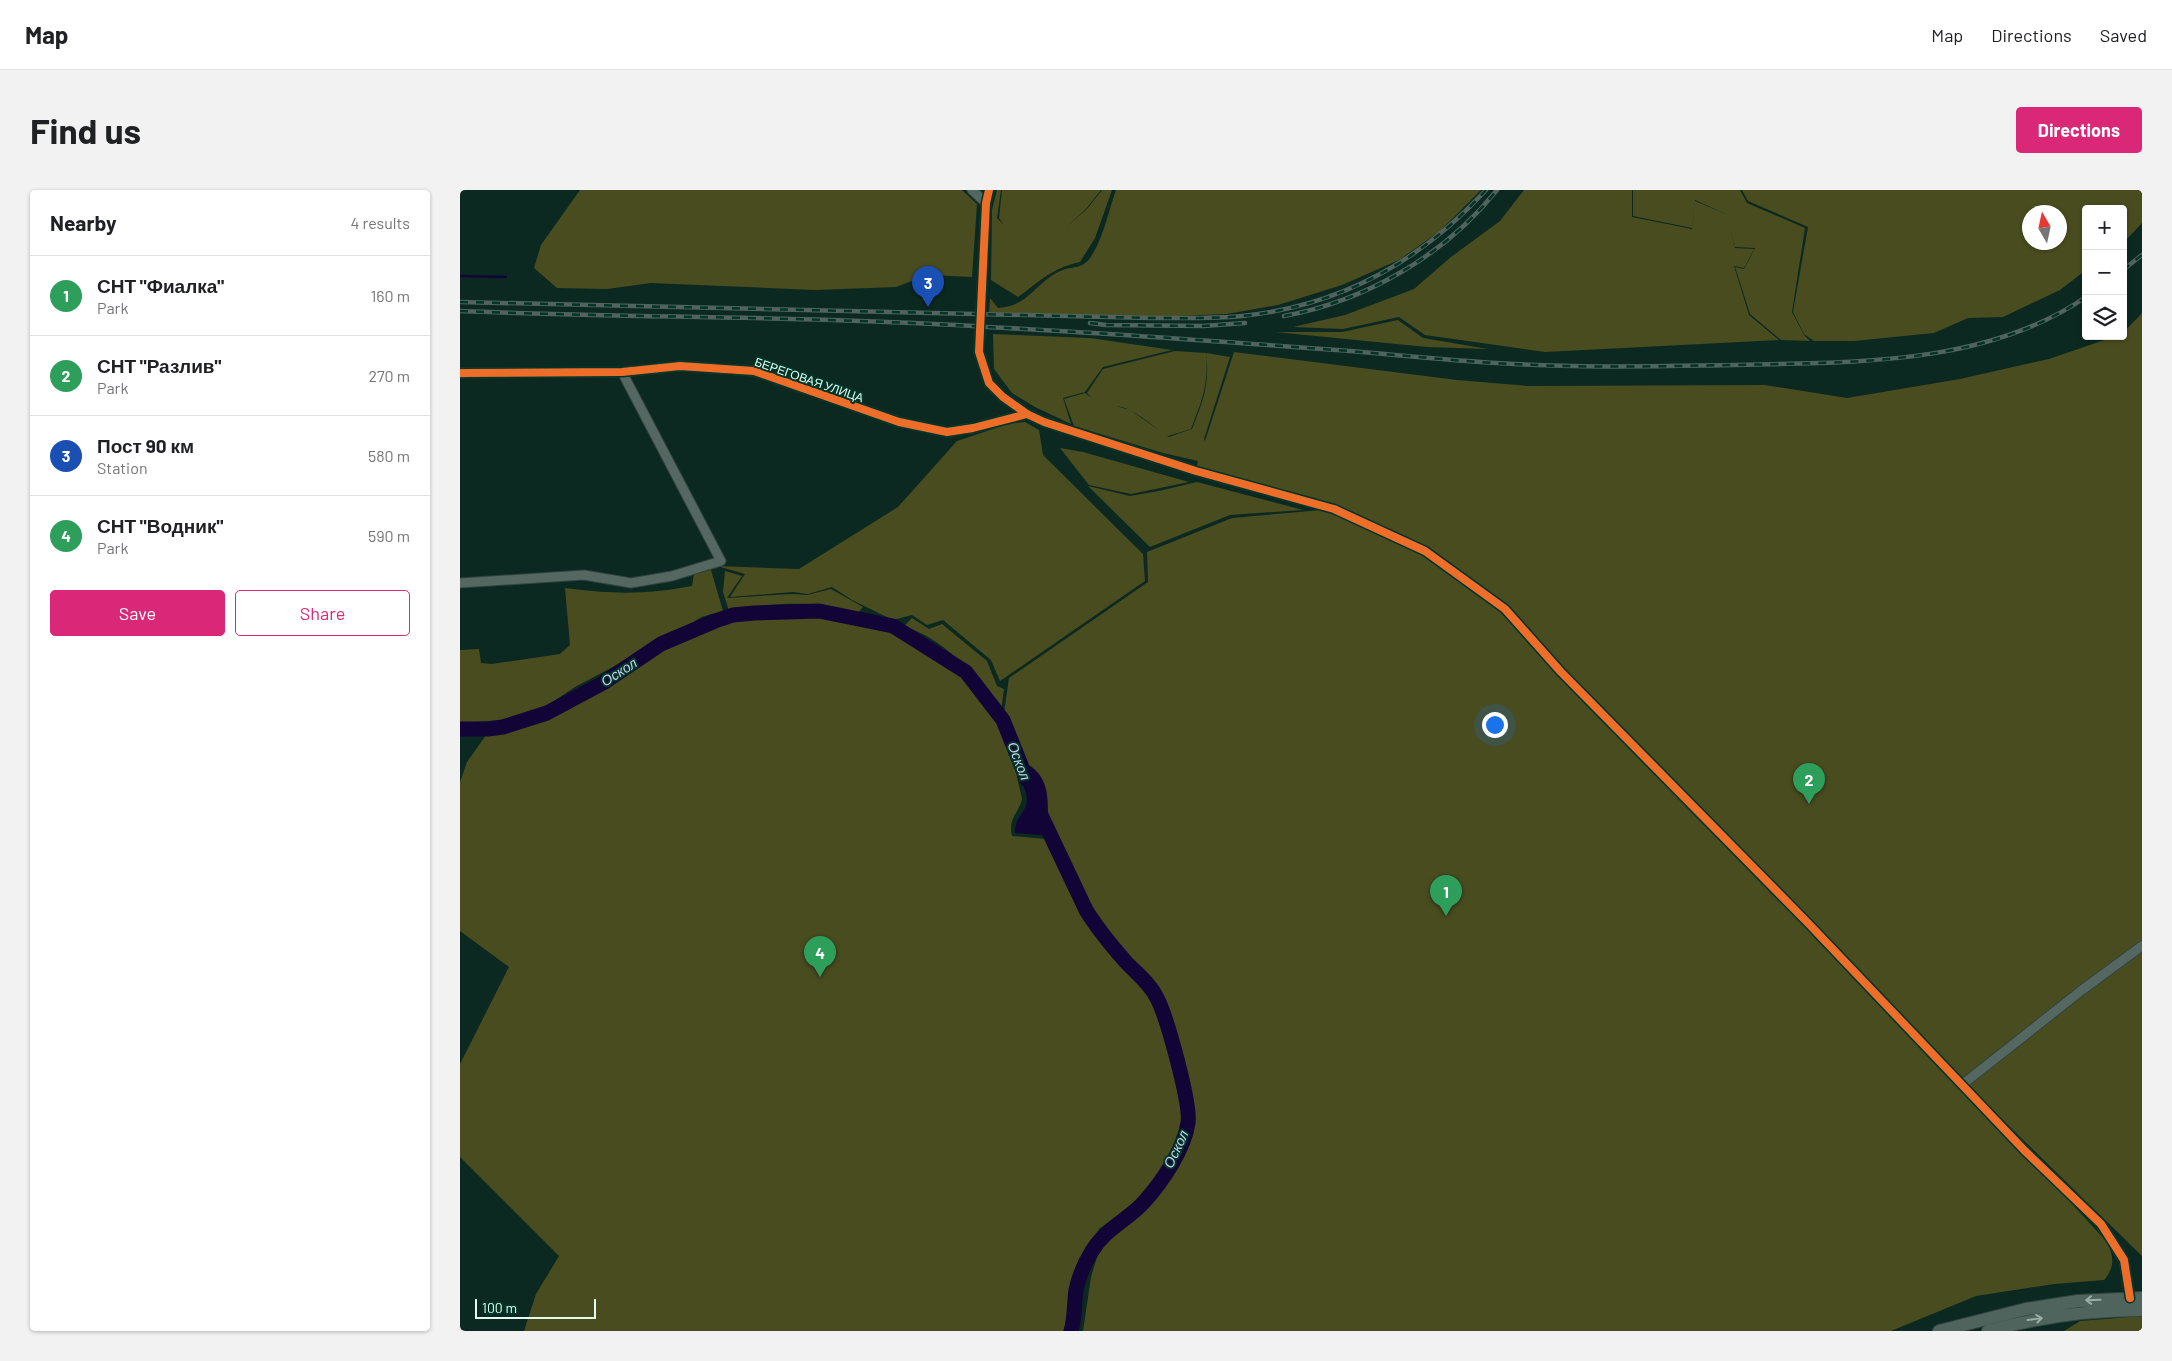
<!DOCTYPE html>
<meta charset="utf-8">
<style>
:root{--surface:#fff;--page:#f2f2f2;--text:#202124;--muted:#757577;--line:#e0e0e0;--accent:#db2777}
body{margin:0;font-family:Barlow,sans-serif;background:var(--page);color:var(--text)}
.controls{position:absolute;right:15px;top:15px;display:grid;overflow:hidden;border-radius:5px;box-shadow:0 1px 4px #0004}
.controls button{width:45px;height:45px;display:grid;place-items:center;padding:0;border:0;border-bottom:1px solid var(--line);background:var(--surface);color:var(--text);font:25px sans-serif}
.compass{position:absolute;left:1562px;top:15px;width:45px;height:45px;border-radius:50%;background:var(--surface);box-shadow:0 1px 4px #0004;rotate:351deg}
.scale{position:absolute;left:15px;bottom:12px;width:121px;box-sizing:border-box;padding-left:5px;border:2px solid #e2faf0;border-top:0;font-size:14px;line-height:18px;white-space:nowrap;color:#e2faf0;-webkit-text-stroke:4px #003527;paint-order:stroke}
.you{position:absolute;left:1034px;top:534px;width:18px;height:18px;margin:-12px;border:4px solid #fff;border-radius:50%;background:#1a73e8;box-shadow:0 0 0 8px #1a73e833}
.badge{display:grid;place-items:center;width:32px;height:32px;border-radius:50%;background:var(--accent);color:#fff;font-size:16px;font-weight:700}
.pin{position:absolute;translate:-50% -41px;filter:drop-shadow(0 1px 2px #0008)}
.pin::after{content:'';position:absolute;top:26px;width:18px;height:15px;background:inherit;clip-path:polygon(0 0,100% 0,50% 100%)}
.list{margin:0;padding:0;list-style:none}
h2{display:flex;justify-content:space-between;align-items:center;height:65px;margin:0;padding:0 20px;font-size:21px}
h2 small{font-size:16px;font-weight:400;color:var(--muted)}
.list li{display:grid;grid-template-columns:32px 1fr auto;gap:15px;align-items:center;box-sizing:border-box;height:80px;padding:0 20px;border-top:1px solid var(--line)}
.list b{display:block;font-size:19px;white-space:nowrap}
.list p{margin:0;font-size:16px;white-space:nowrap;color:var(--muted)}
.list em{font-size:16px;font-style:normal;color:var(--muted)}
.actions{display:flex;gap:10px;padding:15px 20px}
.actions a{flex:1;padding:11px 0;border:1px solid var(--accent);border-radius:5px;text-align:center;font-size:18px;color:var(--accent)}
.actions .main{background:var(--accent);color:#fff}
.icon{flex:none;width:28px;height:28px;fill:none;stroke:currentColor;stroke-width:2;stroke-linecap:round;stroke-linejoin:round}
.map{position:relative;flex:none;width:1682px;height:1141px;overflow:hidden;border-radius:5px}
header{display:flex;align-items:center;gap:30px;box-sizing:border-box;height:70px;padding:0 25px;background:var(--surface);border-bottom:1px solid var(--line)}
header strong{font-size:24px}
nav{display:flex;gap:28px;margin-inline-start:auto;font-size:18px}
.intro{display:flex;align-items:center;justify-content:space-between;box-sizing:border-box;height:120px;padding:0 30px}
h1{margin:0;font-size:35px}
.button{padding:12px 22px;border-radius:5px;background:var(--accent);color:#fff;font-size:18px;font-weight:700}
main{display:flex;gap:30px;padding:0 30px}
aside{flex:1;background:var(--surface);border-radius:5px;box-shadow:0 1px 4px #0004}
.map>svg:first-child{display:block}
</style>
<header>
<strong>Map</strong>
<nav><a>Map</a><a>Directions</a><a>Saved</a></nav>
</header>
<div class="intro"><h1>Find us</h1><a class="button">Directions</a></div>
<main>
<aside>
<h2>Nearby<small>4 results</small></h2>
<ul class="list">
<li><span class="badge" style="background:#2e9e5b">1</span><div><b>СНТ &quot;Фиалка&quot;</b><p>Park</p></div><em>160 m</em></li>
<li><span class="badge" style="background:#2e9e5b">2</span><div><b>СНТ &quot;Разлив&quot;</b><p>Park</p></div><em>270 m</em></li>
<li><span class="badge" style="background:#1a4fb4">3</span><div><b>Пост 90 км</b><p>Station</p></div><em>580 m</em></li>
<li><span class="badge" style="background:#2e9e5b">4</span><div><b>СНТ &quot;Водник&quot;</b><p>Park</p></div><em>590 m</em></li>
</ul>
<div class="actions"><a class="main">Save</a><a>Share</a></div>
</aside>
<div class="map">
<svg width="1682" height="1141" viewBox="0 0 1682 1141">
<rect width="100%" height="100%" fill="#0c2921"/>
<path fill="#494c1f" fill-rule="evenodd" d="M120,0H502L517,14L512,87L468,85L436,97L355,100L191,93L147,99L97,98L74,78L81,55Z
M537,0H541L537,28L544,35L539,28L542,0H641L626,19L606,37L627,19L642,0H652L635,48L620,72C590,79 582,90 558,107L531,90L532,20Z
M656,0H1021L980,41L939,70L882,95L818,115L767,124L692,127L529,123L530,108L538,118C571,116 576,90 603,80C614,76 622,79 630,68C642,52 649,20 656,0Z
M1064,0H1172V27L1232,39L1235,11L1268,25L1235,10L1232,38L1173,26V0H1280L1287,13L1345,38L1332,122L1344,145L1350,151L1321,150L1290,124L1275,77L1284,79L1295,58L1275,57L1270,38L1275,58L1294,59L1284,78L1274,76L1289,125L1319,150L1085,162L965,145L939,127L883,139L833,137L885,125L954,99L991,67L1040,31Z
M1282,0H1682V33L1663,53V19H1626V80L1600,100L1543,127L1508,128L1474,143L1394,151H1354L1344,144L1333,122L1348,37L1288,11ZM1570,22H1600V52H1570Z
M1682,123V1066L1456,845L1647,1052C1654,1067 1655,1077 1644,1090L1594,1094L1516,1106L1431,1141H623L631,1087L644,1044L683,1013L699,993L714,969L724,945L728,932L727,917L720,881L698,808L689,795L664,770L635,734L586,639L543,530L549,488L688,392L687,362L772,328L873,319L736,281L738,271L703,263L614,236L604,209L625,203L632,208L627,203L643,179L715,161L746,163C749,193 742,211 731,239L708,246C693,237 673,217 656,216L670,220L709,247L732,239C743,211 750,194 746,163L770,167L744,249L745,251L774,162L997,190L1068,196L1305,195L1387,208L1500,189L1589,169L1656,146H1663V143Z
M938,130L963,148L1028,159L967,157L815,142H882Z
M533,144L630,148L712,160L643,177L625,202L603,208L611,234L575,217L552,203L534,179Z
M565,232L579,240L583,265L683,364L685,391L540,491L531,470L483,430L467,435L452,425L433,430L392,410L372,397L348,404L333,402L270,407L285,384L257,376L339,379L438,317L497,251L548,234Z
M600,258L623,262L729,292L671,304L629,295Z
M737,292L843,320L770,325L690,357L628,296L670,306L699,301Z
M251,380L263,421C251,425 238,425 231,436L210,442L166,470L115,497L88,515L44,530L0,533V460L19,459L21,473L32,474L100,464L110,455L105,398C153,404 184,405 232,396L234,384Z
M265,381L282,386L267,408L332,404L347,405L371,399L403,417L397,424C370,409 298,413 269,421L263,402Z
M358,424L430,438L503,484L545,539L557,570V587L562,609C558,625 548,627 552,646L586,649L631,736L661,773L685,797L693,809L716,881L722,918V932L718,943L709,966L695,990L679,1009L639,1039L628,1057L616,1081L605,1141H64L76,1104L99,1066L0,967V874L49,777L0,741V592L7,572L29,541C76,534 118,513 158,487C173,478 187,466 203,458C223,447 252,434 274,429C300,423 330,424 358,424Z
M452,428L469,439L482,434L527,471L537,496L544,499L541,521C523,495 500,467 473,450C464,444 454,440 444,436Z
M1682,1126V1141H1604L1620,1131Z"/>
<path fill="#130438" d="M561,571C594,585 587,614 588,644L579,645L555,643C554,627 566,624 567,610C567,603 564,598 562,591C560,584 561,577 561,571Z"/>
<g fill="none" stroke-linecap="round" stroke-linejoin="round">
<path stroke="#130438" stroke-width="2.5" d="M0,86L46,87"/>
<path stroke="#130438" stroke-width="15" d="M0,539H28L43,537L87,523L143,493L201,454L255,431L273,425L294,423L359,421L433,436L506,482L543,530L567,590
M581,625L626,720C637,738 651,755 665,771C676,783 690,793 697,808C707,827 731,914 728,933C724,960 702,992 684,1012C668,1030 645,1039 632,1061C625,1072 619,1086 616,1100C614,1113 615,1128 611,1141"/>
<g stroke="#31443e" stroke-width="11">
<path id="minor" d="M512,0L526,13
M529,0L526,13L519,162L529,193L543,207L567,224L584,232L736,281L874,319L965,361L1045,419L1101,482L1348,733L1564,960L1641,1034L1664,1070L1670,1108
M0,183L162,182L220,176L294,181L439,232L487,242L513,238L567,224
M0,393L124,385L171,393L212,386L261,371L162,182
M1503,894L1622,800L1682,756"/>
</g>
<g stroke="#31443e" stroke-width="14">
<path id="primary" d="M1479,1141L1566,1119L1618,1111L1682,1108
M1528,1141C1579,1127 1629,1120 1682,1120"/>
</g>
<use href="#minor" stroke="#546761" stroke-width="9"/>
<use href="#primary" stroke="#4e645d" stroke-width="12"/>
<g stroke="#50645d" stroke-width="4.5">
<path id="rail" d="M1663,80L1682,65
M0,112L691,128C721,128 752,129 782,126C880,116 960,72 1026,0
M0,121C176,128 352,126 527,137C648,143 768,152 889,161C951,166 1015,173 1077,175C1143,178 1209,176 1275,175C1393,172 1525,176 1626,107
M824,126C906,111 985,65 1037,0
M630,133L646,135L743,136L785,133"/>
</g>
<use href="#rail" stroke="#003527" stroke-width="2.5" stroke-dasharray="8" stroke-linecap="butt"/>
<g stroke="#003527" stroke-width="11">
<path id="cycleway" d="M529,0L526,13L519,162L529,193L543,207L567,224L584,232L736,281L874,319L965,361L1045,419L1101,482L1348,733L1564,960L1641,1034L1664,1070L1670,1108
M0,183L162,182L220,176L294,181L439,232L487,242L513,238L567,224"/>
</g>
<use href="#cycleway" stroke="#ee6e29" stroke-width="8"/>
</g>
<defs><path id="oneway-shaft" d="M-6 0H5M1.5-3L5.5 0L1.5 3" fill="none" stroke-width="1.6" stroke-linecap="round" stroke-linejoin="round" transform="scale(1.25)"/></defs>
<g stroke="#98afa6">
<use href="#oneway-shaft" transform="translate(1633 1110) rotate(178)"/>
<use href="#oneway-shaft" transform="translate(1575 1129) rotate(-8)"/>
</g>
<g text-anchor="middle" stroke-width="4" stroke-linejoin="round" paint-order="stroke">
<g font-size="12" fill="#e2faf0" stroke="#003527">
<text transform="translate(349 190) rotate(19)" y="4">БЕРЕГОВАЯ УЛИЦА</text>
</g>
<g font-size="14" font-style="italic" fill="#cfcbf2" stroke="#003527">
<text transform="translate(159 482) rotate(-33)" y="5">Оскол</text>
<text transform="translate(559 571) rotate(69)" y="5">Оскол</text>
<text transform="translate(716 959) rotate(-65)" y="5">Оскол</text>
</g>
</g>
</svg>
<div class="controls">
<button>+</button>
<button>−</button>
<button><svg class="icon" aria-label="layers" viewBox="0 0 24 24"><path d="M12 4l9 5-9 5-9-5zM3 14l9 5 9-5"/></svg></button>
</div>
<svg class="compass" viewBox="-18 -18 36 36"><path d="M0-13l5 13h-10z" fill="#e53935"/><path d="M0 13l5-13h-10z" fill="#757577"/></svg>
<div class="scale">100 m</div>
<div class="you"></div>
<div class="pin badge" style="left:986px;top:726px;background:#2e9e5b">1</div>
<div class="pin badge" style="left:1349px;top:614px;background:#2e9e5b">2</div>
<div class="pin badge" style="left:468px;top:117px;background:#1a4fb4">3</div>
<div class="pin badge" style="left:360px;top:787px;background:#2e9e5b">4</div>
</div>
</main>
